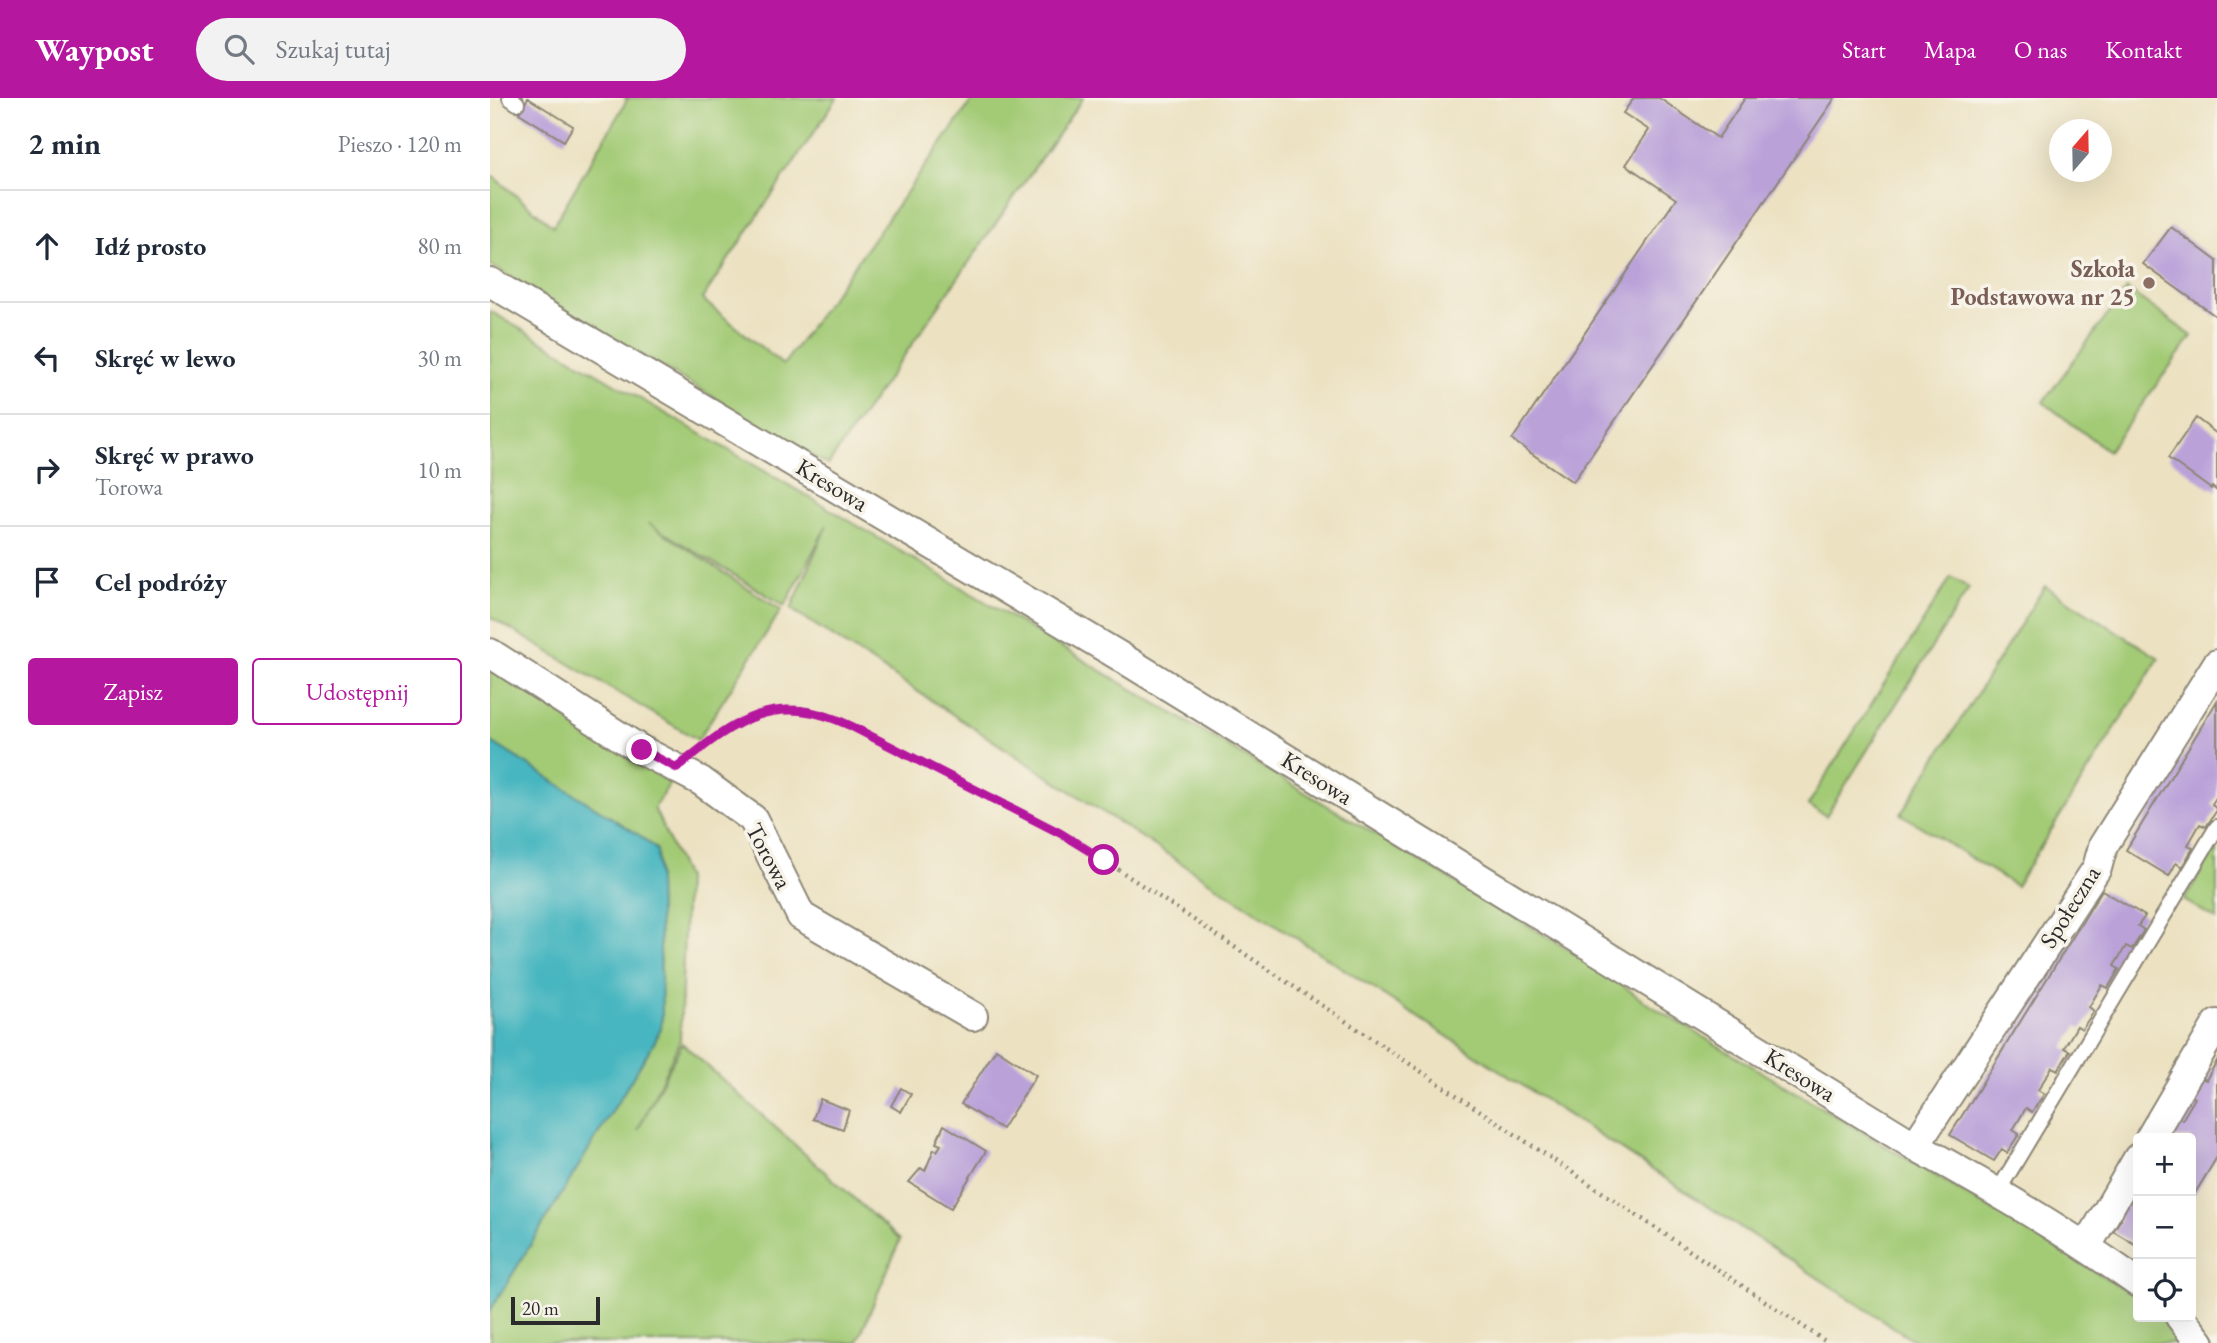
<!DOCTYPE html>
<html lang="pl">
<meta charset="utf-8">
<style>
:root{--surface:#fff;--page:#f2f2f3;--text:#1f2937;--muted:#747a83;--line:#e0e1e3;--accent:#b5179e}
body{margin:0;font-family:"EB Garamond",serif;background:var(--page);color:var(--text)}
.controls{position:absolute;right:21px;bottom:21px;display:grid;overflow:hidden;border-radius:7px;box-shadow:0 7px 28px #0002}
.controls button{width:63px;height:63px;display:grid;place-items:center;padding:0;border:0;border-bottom:2px solid var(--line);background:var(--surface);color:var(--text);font:35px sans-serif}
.compass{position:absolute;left:1559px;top:21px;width:63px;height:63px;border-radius:50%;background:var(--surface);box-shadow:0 7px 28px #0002;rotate:20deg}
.scale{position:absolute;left:21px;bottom:18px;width:89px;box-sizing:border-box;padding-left:7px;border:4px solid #2b2b2b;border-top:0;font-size:19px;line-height:24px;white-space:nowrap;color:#2b2b2b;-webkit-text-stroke:5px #f7f3e8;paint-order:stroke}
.stop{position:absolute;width:21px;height:21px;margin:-16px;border:5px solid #b5179e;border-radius:50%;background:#fff}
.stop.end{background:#b5179e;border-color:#fff;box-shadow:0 2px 7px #0008}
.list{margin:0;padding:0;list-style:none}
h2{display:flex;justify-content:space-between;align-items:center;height:91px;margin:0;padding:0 28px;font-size:30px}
h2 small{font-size:23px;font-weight:400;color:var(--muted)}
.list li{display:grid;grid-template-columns:46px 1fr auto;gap:21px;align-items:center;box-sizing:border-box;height:112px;padding:0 28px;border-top:2px solid var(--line)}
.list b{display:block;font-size:26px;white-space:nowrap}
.list p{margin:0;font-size:23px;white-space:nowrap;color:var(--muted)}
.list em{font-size:23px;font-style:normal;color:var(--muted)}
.actions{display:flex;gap:14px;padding:21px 28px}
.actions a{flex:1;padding:16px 0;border:2px solid var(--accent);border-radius:7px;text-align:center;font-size:24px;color:var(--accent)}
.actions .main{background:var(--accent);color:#fff}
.icon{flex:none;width:38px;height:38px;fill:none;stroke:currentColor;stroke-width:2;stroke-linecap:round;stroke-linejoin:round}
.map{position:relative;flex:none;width:1727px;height:1245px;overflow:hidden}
header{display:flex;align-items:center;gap:42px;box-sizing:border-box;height:98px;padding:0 35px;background:var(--accent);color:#fff}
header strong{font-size:33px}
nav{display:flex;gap:38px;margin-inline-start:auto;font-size:24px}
.search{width:490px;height:63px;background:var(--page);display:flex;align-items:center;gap:18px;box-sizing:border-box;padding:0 24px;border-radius:38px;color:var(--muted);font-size:26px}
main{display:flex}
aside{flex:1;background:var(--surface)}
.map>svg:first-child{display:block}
</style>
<header>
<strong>Waypost</strong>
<div class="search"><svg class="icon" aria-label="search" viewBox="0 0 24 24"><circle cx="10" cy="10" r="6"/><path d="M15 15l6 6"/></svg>Szukaj tutaj</div>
<nav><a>Start</a><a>Mapa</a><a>O nas</a><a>Kontakt</a></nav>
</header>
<main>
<aside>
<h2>2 min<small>Pieszo · 120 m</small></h2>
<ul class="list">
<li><svg class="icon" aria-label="ahead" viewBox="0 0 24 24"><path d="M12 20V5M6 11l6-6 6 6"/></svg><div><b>Idź prosto</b></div><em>80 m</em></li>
<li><svg class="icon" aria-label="left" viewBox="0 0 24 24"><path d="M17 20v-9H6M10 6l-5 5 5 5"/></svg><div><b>Skręć w lewo</b></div><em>30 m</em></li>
<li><svg class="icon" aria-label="right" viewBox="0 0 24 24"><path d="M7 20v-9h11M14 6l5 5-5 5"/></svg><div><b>Skręć w prawo</b><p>Torowa</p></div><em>10 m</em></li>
<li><svg class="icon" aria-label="arrive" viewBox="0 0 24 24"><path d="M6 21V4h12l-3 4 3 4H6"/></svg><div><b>Cel podróży</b></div></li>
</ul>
<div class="actions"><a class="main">Zapisz</a><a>Udostępnij</a></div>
</aside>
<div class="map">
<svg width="1727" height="1245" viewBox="0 0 1727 1245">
<rect width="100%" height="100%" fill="#f7f3e8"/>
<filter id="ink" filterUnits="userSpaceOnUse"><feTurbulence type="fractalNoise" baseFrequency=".0143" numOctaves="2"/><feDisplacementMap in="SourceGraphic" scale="14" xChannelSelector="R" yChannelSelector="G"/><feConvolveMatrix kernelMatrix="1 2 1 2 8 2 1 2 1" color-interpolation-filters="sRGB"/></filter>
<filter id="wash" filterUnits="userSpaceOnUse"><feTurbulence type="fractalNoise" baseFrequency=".00686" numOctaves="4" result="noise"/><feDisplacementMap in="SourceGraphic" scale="28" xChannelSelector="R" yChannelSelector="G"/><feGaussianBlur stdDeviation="1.57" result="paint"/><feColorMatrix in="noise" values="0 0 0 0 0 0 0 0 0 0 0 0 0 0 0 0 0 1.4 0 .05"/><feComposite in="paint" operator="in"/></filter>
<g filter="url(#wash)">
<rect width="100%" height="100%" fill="#ece2c2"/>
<path fill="#a3cb76" stroke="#677b50" stroke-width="2" d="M135,0H347L212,201L293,267L484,0H593L338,367L0,167V76L63,128L137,2Z
M1637,191L1702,238L1618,353L1553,304Z
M0,213L343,413L1110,870L1155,904L1648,1199V1219H1680L1688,1245H1428L301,511L337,427L295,508L158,425L291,512L208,642L0,519Z
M1461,479L1479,490L1336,718L1318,707Z
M1555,488L1669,560L1526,788L1411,716Z
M0,570L180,685L164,710L196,780L190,943L148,1032L192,945L410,1142L367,1245H0V1213L165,943L171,930L172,914L167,752L149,737L0,643Z
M1727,747V822L1694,802Z"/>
<path fill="#47b6c0" stroke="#397076" stroke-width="2" d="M0,643L149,737L167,752L172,914L171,930L165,943L0,1213Z"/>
<g id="blocks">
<path fill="#baa2d9" d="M38,0L83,28L74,43L29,15Z
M1144,0H1169L1228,40L1255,0H1345L1083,384L1022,342L1186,101L1136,67L1159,32L1133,15Z
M1681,129L1727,163V219L1653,166Z
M1706,320L1727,336V393L1722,389L1721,391L1678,360Z
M1727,603V698L1722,706L1727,712L1716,729L1710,726L1698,747L1703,750L1692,769L1686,765L1679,778L1636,752Z
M1612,792L1655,818L1648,828L1654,832L1642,851L1636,848L1624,868L1629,871L1618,890L1612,887L1599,909L1604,913L1592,931L1587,928L1574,950L1580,953L1568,972L1562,969L1548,992L1554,996L1542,1014L1536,1010L1523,1032L1529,1036L1517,1055L1512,1051L1504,1063L1460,1037Z
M506,951L546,977L512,1031L471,1006Z
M1727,963V1059L1701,1102V1040H1681L1675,1037L1686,1019L1692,1022L1705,1000L1699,996L1710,979L1716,982Z
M411,990L421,996L411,1014L401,1008Z
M330,1001L359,1012L353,1031L323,1021Z
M454,1027L496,1053L461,1110L419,1084L431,1070L435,1073L444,1051L447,1053L451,1047L446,1045Z
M1648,1092V1148L1623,1133L1631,1121L1626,1118L1637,1100L1642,1103Z"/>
</g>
</g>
<g filter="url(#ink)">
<use href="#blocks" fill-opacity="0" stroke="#8c8676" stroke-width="2"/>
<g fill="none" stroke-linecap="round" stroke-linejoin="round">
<g stroke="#8c8676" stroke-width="18">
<path id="service" d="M20,0L27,5
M1508,1093L1727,729"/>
</g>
<g stroke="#8c8676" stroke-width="32">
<path id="minor" d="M0,184L631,559L1425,1048C1502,1090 1577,1134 1648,1185
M0,555L151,652L211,683L263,721L311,818L483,918
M1660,1040L1727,926
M1425,1048L1607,770L1613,748L1727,566
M1597,1148L1648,1060
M1690,1219L1710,1245"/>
</g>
<path stroke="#8c8676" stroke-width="4.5" stroke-dasharray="2 5" stroke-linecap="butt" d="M209,652C236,629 277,606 313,611C322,612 331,615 340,618L512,704L614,762L1338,1245"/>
<use href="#service" stroke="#fff" stroke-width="14"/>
<use href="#minor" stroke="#fff" stroke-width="28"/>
</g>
</g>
<g fill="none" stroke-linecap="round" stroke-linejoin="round" filter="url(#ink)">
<path stroke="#b5179e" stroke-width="9" d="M152,652L187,670C245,621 286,592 361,628L570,735L614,762"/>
</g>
<circle fill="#8d6e63" stroke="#f7f3e8" stroke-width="2.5" cx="1659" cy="185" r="7"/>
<g text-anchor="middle" stroke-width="7" stroke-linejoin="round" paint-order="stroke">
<g font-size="24" font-weight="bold" fill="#785e54" stroke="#f7f3e8" text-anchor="end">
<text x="1645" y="179">Szkoła<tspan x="1645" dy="28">Podstawowa nr 25</tspan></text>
</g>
<g font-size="24" fill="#2b2b2b" stroke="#f7f3e8">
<text transform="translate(342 387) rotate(31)" y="8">Kresowa</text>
<text transform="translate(827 680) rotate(32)" y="8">Kresowa</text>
<text transform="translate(279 758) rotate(62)" y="8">Torowa</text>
<text transform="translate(1580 809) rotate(-58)" y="8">Społeczna</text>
<text transform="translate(1310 977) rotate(32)" y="8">Kresowa</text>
</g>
</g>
</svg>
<div class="controls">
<button>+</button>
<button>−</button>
<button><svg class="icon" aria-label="locate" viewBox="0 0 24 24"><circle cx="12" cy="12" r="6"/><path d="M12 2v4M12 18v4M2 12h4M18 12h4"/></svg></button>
</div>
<svg class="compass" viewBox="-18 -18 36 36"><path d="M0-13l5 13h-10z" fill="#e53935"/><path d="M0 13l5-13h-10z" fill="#747a83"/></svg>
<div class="scale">20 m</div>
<div class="stop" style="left:614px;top:762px"></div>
<div class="stop end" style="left:152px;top:652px"></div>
</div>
</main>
